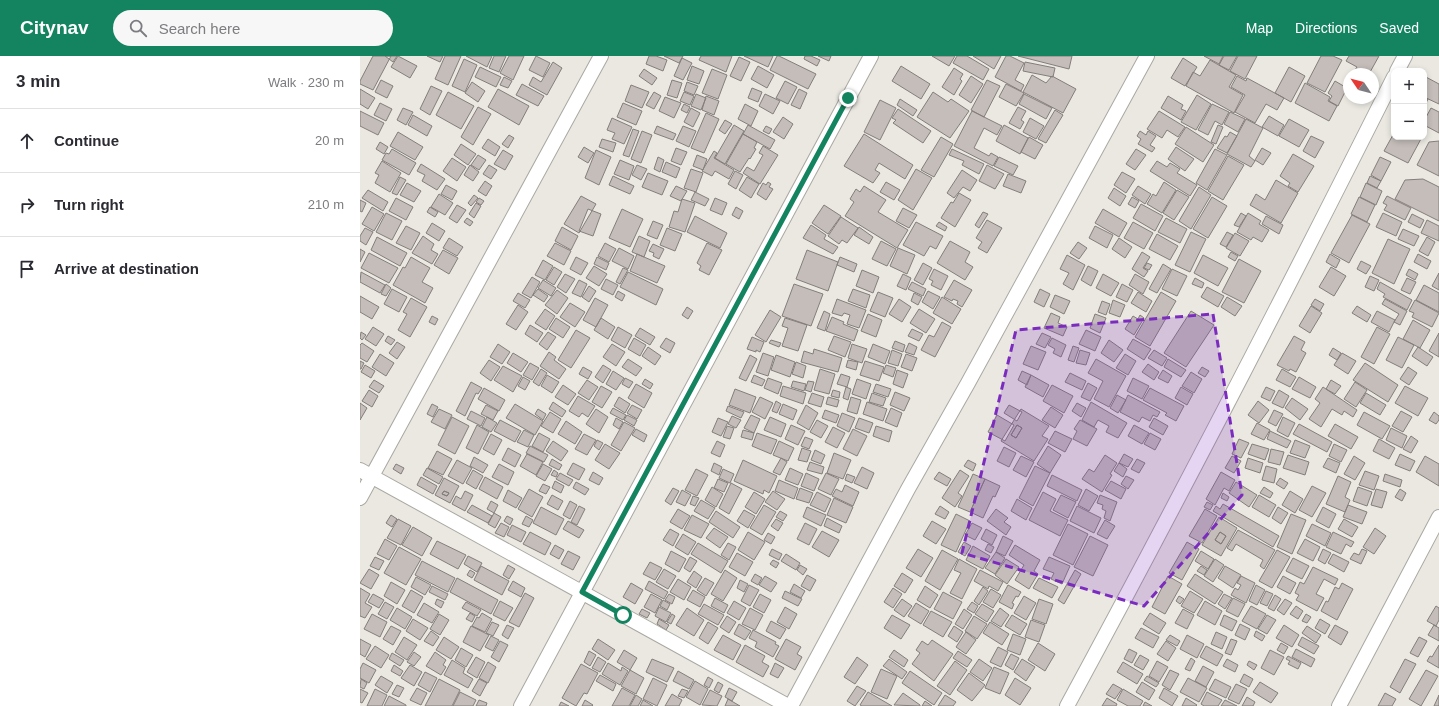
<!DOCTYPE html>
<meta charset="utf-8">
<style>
:root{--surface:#fff;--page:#f7f7f7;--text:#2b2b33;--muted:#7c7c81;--line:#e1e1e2;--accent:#148360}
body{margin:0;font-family:Arial,sans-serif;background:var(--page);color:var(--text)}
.controls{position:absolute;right:12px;top:12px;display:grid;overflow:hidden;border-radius:8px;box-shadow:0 2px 6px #0003}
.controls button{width:36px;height:36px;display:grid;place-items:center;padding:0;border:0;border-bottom:1px solid var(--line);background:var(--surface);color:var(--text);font:20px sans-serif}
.compass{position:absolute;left:983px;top:12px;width:36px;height:36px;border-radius:50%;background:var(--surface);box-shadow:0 2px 6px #0003;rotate:305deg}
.stop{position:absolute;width:12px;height:12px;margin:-9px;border:3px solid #148360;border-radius:50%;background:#fff}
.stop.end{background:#148360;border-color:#fff;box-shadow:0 1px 4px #0008}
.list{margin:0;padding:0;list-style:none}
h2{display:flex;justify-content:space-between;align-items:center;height:52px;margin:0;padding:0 16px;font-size:17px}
h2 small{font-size:13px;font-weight:400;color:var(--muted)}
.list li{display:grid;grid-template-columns:26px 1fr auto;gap:12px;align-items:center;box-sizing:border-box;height:64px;padding:0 16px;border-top:1px solid var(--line)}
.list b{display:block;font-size:15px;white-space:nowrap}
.list em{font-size:13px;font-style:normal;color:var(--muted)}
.icon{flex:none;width:22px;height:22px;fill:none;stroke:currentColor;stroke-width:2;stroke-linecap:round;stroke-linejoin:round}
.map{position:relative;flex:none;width:1079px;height:650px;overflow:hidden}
header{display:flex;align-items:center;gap:24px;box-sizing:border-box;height:56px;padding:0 20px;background:var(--accent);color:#fff}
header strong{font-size:19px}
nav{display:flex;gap:22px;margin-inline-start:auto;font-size:14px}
.search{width:280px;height:36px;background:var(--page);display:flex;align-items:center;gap:10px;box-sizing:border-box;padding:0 14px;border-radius:22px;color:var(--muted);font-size:15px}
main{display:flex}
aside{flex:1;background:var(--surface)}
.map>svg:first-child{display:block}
</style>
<header>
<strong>Citynav</strong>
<div class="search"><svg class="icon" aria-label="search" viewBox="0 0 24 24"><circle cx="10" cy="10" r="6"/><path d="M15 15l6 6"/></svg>Search here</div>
<nav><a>Map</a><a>Directions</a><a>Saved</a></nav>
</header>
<main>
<aside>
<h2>3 min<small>Walk · 230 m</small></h2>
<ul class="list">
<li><svg class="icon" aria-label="ahead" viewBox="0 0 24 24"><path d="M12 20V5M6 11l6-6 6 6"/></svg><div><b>Continue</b></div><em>20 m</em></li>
<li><svg class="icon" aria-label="right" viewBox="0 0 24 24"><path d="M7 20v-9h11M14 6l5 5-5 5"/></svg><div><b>Turn right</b></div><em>210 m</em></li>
<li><svg class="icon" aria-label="arrive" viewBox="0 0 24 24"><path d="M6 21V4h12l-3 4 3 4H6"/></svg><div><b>Arrive at destination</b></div></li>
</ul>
</aside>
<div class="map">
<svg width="1079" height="650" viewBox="0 0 1079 650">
<rect width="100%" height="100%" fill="#eae8e1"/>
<path fill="#c4bdba" stroke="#847e7b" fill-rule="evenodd" d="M13,0H31L13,34L0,28V25Z
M25,0H37L33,6Z
M38,0L57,10L50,22L31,11Z
M67,0H83L80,6Z
M85,0H101L88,29L75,23Z
M106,0H132L127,11Z
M134,0H146L139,16L129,12Z
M149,0H164L153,24L140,17Z
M176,0L190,7L183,21L169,14Z
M289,0H296L307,4L303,15L286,8Z
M304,0H323L319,7Z
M341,0H372L366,16L339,4Z
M384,0H413L408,11Z
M417,0H419L456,18L448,33L410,14Z
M445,0H451L460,4L457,10L444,3Z
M458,0H471L469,5Z
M572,0H595L589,10Z
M597,0H607L629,13L623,24L593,7Z
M613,0H641L634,13Z
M646,0H650L664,7L655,24L664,29L661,35L635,21Z
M658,0H712L709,13Z
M844,0H863L859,8Z
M864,0H877L869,14L859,9Z
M878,0H897L885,23L870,15Z
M961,0H973L982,4L965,36L947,27Z
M989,0H1019L1009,18H995L993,17L997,11L986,5Z
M379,1L390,6L381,25L370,20Z
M322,2L332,7L323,24L314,20Z
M823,2L837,11L825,30L811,22Z
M104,3L117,9L105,36L92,30Z
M850,4L876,19L869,31L883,39L874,57L826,30L833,16L840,20Z
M193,6L202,12L187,39L169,29L173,21L181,26Z
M665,6L695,12L693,21L663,15Z
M332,10L344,15L339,28L327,24Z
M398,10L414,19L407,32L391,23Z
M541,10L570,28L561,43L532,25Z
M120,11L141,21L136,31L115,21Z
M929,11L945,20L931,46L915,37Z
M594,12L603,18L600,23L602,25L594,39L582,31Z
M284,13L297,22L292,29L279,20Z
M352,13L367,19L358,43L342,37Z
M672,19L686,27L692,20L716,33L703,57L663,36Z
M611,20L623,28L611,47L599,39Z
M877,20L886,25L887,22L924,42L917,54L906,48L895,67L875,56L885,39L871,31Z
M1064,20L1079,28V48L1064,41Z
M144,21L152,25L148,32L140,29Z
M21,24L33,30L27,42L15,36Z
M312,24L322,27L317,42L307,39Z
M627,24L640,30L624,61L611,54Z
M425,25L437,31L428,48L416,42Z
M975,25L987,32L978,50L969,45L972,40L968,37Z
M112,26L125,35L118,46L105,37Z
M327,26L338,30L334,39L324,35Z
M945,27L970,41L968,45L977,50L969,65L935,47Z
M162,28L184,40L178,50L156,39Z
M646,28L664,37L656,50L639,41Z
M271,29L289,36L282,52L265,45Z
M71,30L82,35L70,59L60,53Z
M392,32L402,36L398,46L388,42Z
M0,33L15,42L8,53L0,48Z
M138,33L169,50L159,69L128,51Z
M439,33L447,37L440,53L431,49Z
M88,36L114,50L101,73L76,59Z
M294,36L301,40L294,53L286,49Z
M324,36L334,40L330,49L320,45Z
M573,36L588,46L591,43L609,55L590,82L557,61Z
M336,38L346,42L341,54L331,50Z
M405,38L420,45L413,58L399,50Z
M664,38L692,52L686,63L659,48Z
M837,39L851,48L836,74L821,66Z
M346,40L359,45L354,59L342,54Z
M808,40L823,49L821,53L826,55L821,64L801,52Z
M305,41L321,47L314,62L299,55Z
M1064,41L1068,43L1064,51Z
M540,43L557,54L553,60L537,49Z
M520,44L536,52L520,84L504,76Z
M20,47L32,53L26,65L14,59Z
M263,47L282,55L276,69L257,61Z
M324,48L330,51L327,57L321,54Z
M385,48L398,55L391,70L378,63Z
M852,48L869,56L862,69L855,65L848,79L838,74Z
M118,51L131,58L113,89L101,81Z
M658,51L666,55L661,64L664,66L660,73L649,67Z
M43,52L53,56L46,69L37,64Z
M331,52L340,57L333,71L324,66Z
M1071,52L1079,56V77L1064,69V65Z
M538,53L571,75L563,87L533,67L536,64L532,62Z
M695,54L703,59L686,87L678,83Z
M0,55L24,67L18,79L0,70Z
M612,55L642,70L637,79L624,72L614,92L629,100L631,97L638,101L633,110L594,90Z
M799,55L825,71L818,81L807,74L802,82L787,73Z
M870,56L885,63L878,76L864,68Z
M346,57L359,63L344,97L331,92Z
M53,59L72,70L67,80L48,69Z
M909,60L924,69L918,80L902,71Z
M423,61L433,68L424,83L413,76Z
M252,62L272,71L264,88L252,83L255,77L247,74Z
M670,62L684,70L676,83L663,76Z
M886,63L903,72L889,100L895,105L891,111L867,98Z
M929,63L949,74L939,91L919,80Z
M365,64L372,68L365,78L359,74Z
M374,69L384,75L365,108L355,102Z
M388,69L415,84L410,93L383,78Z
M644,69L668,82L660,98L636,85Z
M858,69L863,71L856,88L851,86Z
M297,70L316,78L313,84L294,77Z
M323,70L336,75L329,91L316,85Z
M406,70L412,73L409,78L403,75Z
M826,71L854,89L843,106L815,88Z
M273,73L279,75L269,101L263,99Z
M282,75L292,79L281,107L271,103Z
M780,75L786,79L788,75L796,80L790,89L795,92L792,96L778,88L781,83L777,80Z
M38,76L63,91L55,104L30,90Z
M870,76L877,80L867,97L857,92L865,80L867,81Z
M1034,77V81H1062L1048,107L1024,95Z
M383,78L397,86L394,92L396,93L390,103L389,102L380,116L366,108Z
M504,78L553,109L545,123L519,107L515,114L520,117L513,127L484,110Z
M149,79L154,82L148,92L142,88Z
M951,80L964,86L955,102L943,95Z
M581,81L593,88L574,121L561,114Z
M669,81L683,89L675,103L661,96Z
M128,83L140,91L135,100L122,92Z
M242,83L256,87L253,96L239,91Z
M1079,85V120L1057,109L1069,86Z
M20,86L28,91L24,98L16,93Z
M101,88L116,98L108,109L94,99Z
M403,90L418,99L400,128L383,117L387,111L394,115L403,99L399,97Z
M224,91L234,97L228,107L218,101Z
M816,91L834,103L825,115L808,103Z
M316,92L327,96L321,109L311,105Z
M902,92L911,97L903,109L895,104Z
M32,93L56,107L49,119L22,104L26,97L29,98Z
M592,93L624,108L619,118L602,109L604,105L589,99Z
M776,93L786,99L775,114L766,108Z
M855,93L867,99L847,134L836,127Z
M143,94L153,100L145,114L134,108Z
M236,94L251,101L239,129L225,122Z
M354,95L357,97L354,102L374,114L369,123L355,115L352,120L342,115Z
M933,98L954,110L938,136L928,130L930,127L920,120Z
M118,99L126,104L119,114L111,109Z
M337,99L347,103L343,114L333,110Z
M868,100L884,109L863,144L848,135Z
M298,101L304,104L300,116L294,113Z
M639,101L658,110L653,119L634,110Z
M1020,101L1031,106L1021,125L1011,119Z
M92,102L106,111L97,125L83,115Z
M260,104L274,110L269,124L254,118Z
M22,105L41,117L30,136L15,127L19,119L15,117Z
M797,105L807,111L810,107L820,113L817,117L837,129L830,140L790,115Z
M306,106L320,112L316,122L302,116Z
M61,108L85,123L77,134L62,125L65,119L57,115Z
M110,109L119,116L113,125L104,119Z
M129,109L137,114L131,123L123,118Z
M277,109L287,113L281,124L272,119Z
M627,109L644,118L635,133L619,125Z
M331,113L343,117L336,136L324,132Z
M556,113L572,122L553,154L538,144Z
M602,114L617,124L610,135L603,131L594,142L587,137Z
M375,115L383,119L376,133L368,128Z
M762,116L775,123L766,137L754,129Z
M288,117L308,125L302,139L282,131Z
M648,118L666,125L661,137L643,130Z
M253,120L274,130L270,138L249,129Z
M1010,120L1021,125L1017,132L1007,127Z
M40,121L46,124L37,139L32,137Z
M387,121L399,128L391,142L379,134Z
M1063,123L1079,131V165L1035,143L1045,124Z
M916,124L938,137L921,167L890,149L896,138L905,144Z
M125,125L132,130L126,140L118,135Z
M408,126L411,128L409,131L413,133L406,144L397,138L403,127L406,129Z
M526,126L540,134L534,144L520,136Z
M804,126L816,134L802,157L787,148L793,138L796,140Z
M47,127L61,135L54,146L40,139Z
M1006,127L1022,135L1016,149L1000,141Z
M86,129L97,135L92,144L81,138Z
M316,130L327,135L321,145L310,140Z
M504,130L526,144L518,156L548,174L537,192L485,160L494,146L490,143L496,133L500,136Z
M778,130L791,138L785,148L772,139Z
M839,131L851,139L831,173L819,165Z
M754,132L766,140L760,150L748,142Z
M8,134L28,146L23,155L2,142Z
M817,134L829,141L814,164L803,157Z
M335,136L349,143L345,150L331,144Z
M599,137L611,144L595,171L581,162L591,146L593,147Z
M79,138L93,147L85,159L71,151Z
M114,139L118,142L111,150L108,147Z
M221,140L236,148L219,177L204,168Z
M1027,140L1051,152L1045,164L1024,154L1027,149L1023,147Z
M772,141L779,145L775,152L768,148Z
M852,141L867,150L848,182L833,173Z
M999,141L1015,149L1007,166L991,158Z
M36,142L53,151L46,164L29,155Z
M119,142L124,145L121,149L116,146Z
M355,142L367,147L362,159L350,154Z
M322,143L335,147L325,176L309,171L314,155L318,156Z
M0,144L6,147L2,156L0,155Z
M116,147L121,150L114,162L109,158Z
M781,148L803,160L795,175L773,162Z
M97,149L106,154L97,167L89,162Z
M464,149L481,160L468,178L452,167Z
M12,151L24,158L14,175L2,168Z
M70,151L78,156L75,161L67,156Z
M376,151L383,155L379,163L372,159Z
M543,152L557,159L549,172L536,165Z
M228,153L241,158L233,180L219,175Z
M262,153L283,163L270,191L249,182Z
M743,153L767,167L759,181L735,167Z
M623,156L628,158L619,172L615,169Z
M26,157L42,165L32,184L16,176Z
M881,157L886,160L879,171L874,169Z
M888,157L901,165L899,168L909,174L902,186L893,181L891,184L877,176Z
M1023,157L1042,166L1036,180L1016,171Z
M1052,158L1064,164L1060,172L1048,166Z
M992,159L1010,168L989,207L971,197Z
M335,160L367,177L360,192L327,176Z
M906,160L923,169L919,178L902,168Z
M481,161L498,172L487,187L482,184L479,188L468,180Z
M107,162L113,166L110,170L104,166Z
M806,162L827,173L820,187L798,176Z
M627,164L642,172L627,197L618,192L622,186L616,182Z
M1067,164L1079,170V185L1061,177Z
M293,165L303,169L297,183L287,179Z
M556,166L583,180L576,193L570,190L564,200L543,189Z
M579,166L587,171L585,175L576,170Z
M773,166L793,177L784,193L764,182Z
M72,167L85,175L79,185L66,177Z
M451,169L466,179L464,183L478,191L473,198L443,182Z
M46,170L60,177L51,194L36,187Z
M735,170L753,179L747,192L729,182Z
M202,171L218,180L211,194L195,185Z
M499,171L513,181L509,188L494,179Z
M5,172L13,176L6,189L0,185V180Z
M307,172L322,178L315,195L300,189Z
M1043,173L1059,180L1054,190L1038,183Z
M831,176L846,183L830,216L815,209Z
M867,176L873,179L866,191L860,188Z
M875,177L889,185L880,200L866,192Z
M797,178L818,190L810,204L789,193Z
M63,180L74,188L71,194L78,198L72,208L52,197Z
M279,180L290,185L284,201L272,196Z
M17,181L47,197L40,210L11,194Z
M1067,181L1075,186L1068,200L1059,195Z
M89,182L103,191L97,200L83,192Z
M759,182L772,191L765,202L752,193Z
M1028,183L1050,193L1034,228L1012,217Z
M521,185L536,193L527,210L512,203Z
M590,185L610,196L605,206L613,211L605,224L577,207Z
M718,186L727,192L719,203L710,197Z
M195,187L211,195L204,209L187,200Z
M245,187L256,193L249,206L238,200Z
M347,187L362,194L349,219L339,214L341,210L337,207Z
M293,188L304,193L299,203L293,200L294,197L289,195Z
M259,192L274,200L268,213L252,205Z
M538,192L555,199L547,218L530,210Z
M0,193L5,196L0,206Z
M83,194L98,202L89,218L74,209Z
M447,194L478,206L468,235L436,223Z
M782,196L790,201L783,212L788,215L784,221L772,213Z
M871,196L878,200L875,205L868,201Z
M9,197L38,212L29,227L1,212Z
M277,198L305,210L297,227L270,215Z
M970,198L980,204L976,212L966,206Z
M1058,198L1071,205L1067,213L1054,206Z
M707,199L725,209L713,234L703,228L709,217L700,213Z
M843,199L868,212L858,230L834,217Z
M51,201L70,212L62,226L73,232L65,247L33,229L43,211L45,212Z
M216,201L228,207L221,219L210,213Z
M237,201L249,207L246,214L234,208Z
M480,201L497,208L494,216L477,209Z
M879,203L901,215L884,247L862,236Z
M183,204L193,210L185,224L175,219Z
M1001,205L1011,210L1006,218L997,213Z
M563,207L572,212L563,229L554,224Z
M787,207L792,209L789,214L784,212Z
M803,208L811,213L797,237L789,233Z
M234,210L247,218L239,230L226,222Z
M728,210L738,215L731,230L721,224Z
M194,211L202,216L194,229L186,224Z
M971,211L986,220L974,240L959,231Z
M263,212L268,214L260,228L256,226Z
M574,213L588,220L581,234L571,229L573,225L569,223Z
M812,213L827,220L817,240L802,233Z
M1049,213L1058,218L1055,224L1046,219Z
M502,214L519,221L513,237L496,230Z
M1,216L25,229L20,237L0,226Z
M268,216L303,233L296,249L260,231Z
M1079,217V234L1072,230Z
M205,218L215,223L206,237L197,231Z
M543,218L551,222L546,234L537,230Z
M743,218L759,227L751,240L736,232Z
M775,218L789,226L783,238L769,229Z
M1010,220L1019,224L1014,235L1005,231Z
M172,221L180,226L171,242L162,237Z
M835,222L844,227L842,232L832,228Z
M1047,222L1056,226L1050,238L1041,234Z
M246,223L258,229L253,239L241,233Z
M183,224L196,232L191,240L178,232Z
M219,224L227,228L221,241L212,237Z
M594,224L612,234L602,251L597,248L598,245L593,243L592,245L584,241Z
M552,226L566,233L563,240L548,233Z
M1020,226L1052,244L1047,254L1023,241L1025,238L1017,233Z
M26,228L31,232L26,240L21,238Z
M434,228L463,238L451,270L422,260Z
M762,228L773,234L767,246L756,241Z
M1064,229L1079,237V256L1056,244Z
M229,230L236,235L229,246L222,241Z
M847,231L864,240L858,251L841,241Z
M32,233L47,241L39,256L24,248Z
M178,233L188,240L184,246L173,239Z
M493,233L510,239L506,252L488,245Z
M680,233L690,238L684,251L674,246Z
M197,234L208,242L197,258L185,249Z
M258,235L265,239L262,245L255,241Z
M568,235L580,241L573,253L562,246Z
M518,236L533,242L525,261L510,255Z
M778,236L792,245L786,256L771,247Z
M801,236L816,245L790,290L775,281Z
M158,237L170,244L165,252L153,245Z
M554,237L562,241L558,249L551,245Z
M695,239L710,245L704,258L690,251Z
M0,240L19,251L12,263L0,256Z
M582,241L601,253L592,268L573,257Z
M867,241L882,250L875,260L861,251Z
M51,242L67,251L50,281L38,274L47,258L43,256Z
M235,242L248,249L236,271L223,264Z
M477,243L506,254L499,272L487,268L490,259L484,257L482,260L472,257Z
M539,243L551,251L542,266L529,258Z
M955,243L964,248L960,255L951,249Z
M1025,243L1047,255L1040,269L1034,266L1039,258L1022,248Z
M753,244L765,249L760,261L749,257Z
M1055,244L1079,257L1072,271L1052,261L1054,257L1049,255Z
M742,245L750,248L746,259L738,256Z
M210,247L225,256L215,271L200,261Z
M158,249L168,256L156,274L146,268Z
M951,250L962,257L950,277L939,270Z
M997,250L1011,259L1007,266L992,257Z
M327,251L333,255L328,263L322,259Z
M185,253L195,260L186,274L175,267Z
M559,253L575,263L566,277L550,267Z
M410,254L421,261L406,286L395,279Z
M464,255L470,258L465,275L457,272Z
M831,255L854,269L826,311L804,297Z
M1017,255L1035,264L1029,276L1011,266Z
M691,257L700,261L698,267L707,271L703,280L684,272Z
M508,258L522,264L516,281L501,275Z
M735,258L746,262L740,277L730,272Z
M780,259L784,262L774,279L765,273L773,260L778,263Z
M72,260L78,263L75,269L69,266Z
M472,261L484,266L483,268L498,274L494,285L466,275Z
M196,262L210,271L203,282L189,273Z
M241,262L255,271L248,283L234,274Z
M425,262L447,269L438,295L422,290L428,272L422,270Z
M1053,264L1070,274L1060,292L1043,283Z
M582,266L591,271L575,301L561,294L569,279L574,281Z
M170,269L183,277L177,286L165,278Z
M13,271L24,278L16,290L5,283Z
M258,271L272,279L265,292L251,284Z
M1017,271L1030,278L1014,308L1001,301Z
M280,272L295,281L290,289L275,280Z
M552,273L563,278L559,285L548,280Z
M216,274L230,282L211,312L198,304Z
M726,274L741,281L735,295L719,288Z
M1,276L6,279L2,284L0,282Z
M188,276L196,281L187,294L179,288Z
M682,277L691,281L685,292L676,288Z
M1079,277V301L1069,295Z
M28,280L35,284L31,289L25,285Z
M474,280L491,286L485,301L468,294Z
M934,280L945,286L941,294L946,297L936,316L930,313L929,315L917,309Z
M392,281L404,286L400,296L396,294V296L387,293Z
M1038,281L1054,289L1042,312L1026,304Z
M274,282L286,289L280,300L268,293Z
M306,282L315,287L310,297L300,291Z
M692,282L706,289L701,301L693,297L695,293L688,289Z
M773,283L791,293L784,304L767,293Z
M411,284L421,287L419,291L409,287Z
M749,284L763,294L754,306L741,297Z
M535,285L545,289L543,296L532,292Z
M37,286L45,291L37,303L29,297Z
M2,287L14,295L7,306L0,302V289Z
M549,287L557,291L554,299L545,296Z
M138,288L150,296L142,308L130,301Z
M252,288L265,296L256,310L243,301Z
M492,288L507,293L502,307L488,302Z
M513,288L530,295L525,308L508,301Z
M671,290L686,296L678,314L663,308Z
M713,290L719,292L714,306L708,304Z
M288,291L301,300L295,309L282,300Z
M1058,291L1073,301L1067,310L1052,300Z
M973,292L981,297L977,304L969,299Z
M454,293L482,302L478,316L441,306L444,295L453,298Z
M532,294L542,298L538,310L528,307Z
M720,294L730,297L726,309L716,307Z
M794,294L807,302L802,310L788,302Z
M189,296L196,301L194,304L206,313L199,323L180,310Z
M153,297L168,306L161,316L147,307Z
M403,297L414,301L408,320L396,316Z
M982,297L996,305L988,318L974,309Z
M20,298L34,307L26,320L12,311Z
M546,298L557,302L552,315L541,311Z
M765,298L776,305L768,319L756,312Z
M390,299L397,303L386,325L379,322Z
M416,299L435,306L430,321L411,314Z
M268,303L282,312L276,320L262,311Z
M736,303L766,320L749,351L734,343L743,325L728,317Z
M808,303L826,314L821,321L804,311Z
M129,304L140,311L131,325L120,317Z
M488,304L498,306L496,314L486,311Z
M0,305L4,307L1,313H0Z
M505,305L524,311L519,325L500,319Z
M436,306L446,310L443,322L432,318Z
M170,307L179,312L172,324L163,319Z
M1005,307L1038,329L1028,346L993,324Z
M788,308L799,316L794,324L782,316Z
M5,309L15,315L11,322L1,316Z
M243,309L251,314L243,327L235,321Z
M526,309L536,312L533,321L523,317Z
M143,310L162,320L153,336L134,324Z
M223,311L232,316L228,323L219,318Z
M842,311L849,315L845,321L838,317Z
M1048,311L1057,317L1049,329L1040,323Z
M181,313L187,317L179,330L173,326Z
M460,313L475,318L469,338L454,334Z
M922,313L936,321L930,331L916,324Z
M537,314L548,318L543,332L533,328Z
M803,314L812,320L808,327L798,322Z
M253,315L264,322L256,334L246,328Z
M662,315L671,319L667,329L658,324Z
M831,316L842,323L834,337L822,330Z
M710,317L726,325L722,334L705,326Z
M481,318L490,321L487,331L477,328Z
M187,319L199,326L192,337L181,330Z
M394,319L405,324L402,330L391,326Z
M671,319L689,329L683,341L665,331Z
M163,321L170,325L165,334L158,330Z
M939,321L956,331L950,342L932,333Z
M265,322L273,326L269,332L262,328Z
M408,322L422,327L418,338L404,332Z
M773,322L789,330L782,343L767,335Z
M285,323L293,328L290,333L282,328Z
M497,323L511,328L506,343L492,338Z
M14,324L24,330L19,337L9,331Z
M227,324L238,331L229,344L218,337Z
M971,324L981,330L975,338L966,333Z
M433,325L446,328L444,335L431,331Z
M448,325L454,326L451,336L445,334Z
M111,326L122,332L118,338L116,337L105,360L96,355Z
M995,326L1007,334L996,351L984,343Z
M728,327L737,332L730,345L721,341Z
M276,328L292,337L284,352L268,342Z
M516,328L531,333L528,341L513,336Z
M203,329L216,338L208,349L195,341Z
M692,329L713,340L704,357L683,345Z
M241,330L252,336L242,352L232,346Z
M423,330L446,337L443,348L420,340Z
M1045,330L1068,342L1058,360L1035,347Z
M486,331L491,333L488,344L483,342Z
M821,331L833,338L827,349L815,342Z
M906,331L915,335L910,345L901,341Z
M963,331L997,354L993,361L984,355L982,359L972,353L961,371L949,363L960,347L955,343Z
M124,332L145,344L139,355L118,343Z
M790,332L824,350L816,365L805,359L807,357L783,344Z
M375,333L396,341L390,357L369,349Z
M9,334L18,340L12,351L2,345Z
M473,334L480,336L479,342L471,340Z
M919,334L929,340L923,352L912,347Z
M535,336L550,342L544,355L530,349Z
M452,337L464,341L461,351L448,347Z
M512,337L526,342L523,350L509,346Z
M1006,337L1026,349L1020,359L1000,347Z
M757,339L766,344L758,357L750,352Z
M768,339L800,356L797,361L793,359L790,365L782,361L779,366L760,356Z
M218,340L235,350L228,361L222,357L219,361L209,355Z
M259,341L270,348L265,357L254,350Z
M400,341L413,347L405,363L392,356Z
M468,341L479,344L477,351L466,348Z
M491,341L501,344L497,358L487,355Z
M932,342L948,353L940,364L925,352Z
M416,345L421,348L417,357L412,355Z
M898,345L909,354L899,367L888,359Z
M193,346L206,355L202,361L189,353Z
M507,346L527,353L523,365L503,358Z
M731,346L767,367L758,382L746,376L749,370L738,364L734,371L722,364Z
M0,347L7,352L0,364Z
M717,347L726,352L721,361L712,355Z
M72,348L78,351L73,361L67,358Z
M155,348L183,365L175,379L146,362Z
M423,348L437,354L433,364L419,358Z
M126,349L138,355L133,364L121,358Z
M272,349L282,354L277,363L267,357Z
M446,349L458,357L449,374L437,367Z
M649,349L662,356L657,365L644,357Z
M368,350L384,356L381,362L366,355Z
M691,351L703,359L695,372L682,364Z
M253,352L266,359L263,364L250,357Z
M531,352L542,357L537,371L525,366Z
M79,353L92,359L85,373L71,366Z
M178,353L186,358L183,364L175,358Z
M236,353L248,361L239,377L226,368Z
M661,353L689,370L682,380L688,383L674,405L641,385ZM657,369L662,372L656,382L651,379Z
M465,354L479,359L476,367L462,362Z
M914,354L923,358L916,370L908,366Z
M111,355L125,362L121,370L107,363Z
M1041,355L1052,361L1043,376L1032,370Z
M190,356L201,363L193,377L181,370Z
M1004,356L1030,370L1022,383L997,369Z
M1074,356L1079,360V364L1076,368L1069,364Z
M482,357L495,362L489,376L477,370Z
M267,359L277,364L274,370L264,364Z
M391,359L400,363L394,377L384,372Z
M637,359L654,369L645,385L628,376Z
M372,360L381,364L376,372L368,368Z
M92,361L109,370L95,398L78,389Z
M127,361L137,367L131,376L122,371Z
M410,361L426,368L421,381L404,374Z
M923,361L935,367L928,381L917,375Z
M256,362L263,366L259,373L253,369Z
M358,362L368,366L361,380L352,376Z
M499,362L513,367L509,377L495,372Z
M794,362L808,370L803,379L789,371Z
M140,364L161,375L155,386L134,375Z
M457,364L468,370L461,382L450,376Z
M720,364L737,373L727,390L713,383L717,375L714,373Z
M206,365L222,376L215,388L198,378Z
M264,366L275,372L261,395L251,389Z
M897,367L910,374L904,384L891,378Z
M939,368L972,386L967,396L933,378Z
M975,368L998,381L991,393L968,380Z
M117,369L129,376L118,398L106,392Z
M431,369L445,375L438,389L425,383Z
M657,369L662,372L656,382L651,379Z
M774,369L789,377L782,388L768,380Z
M367,370L374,372L370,383L363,381Z
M516,370L532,375L529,386L513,380Z
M473,371L485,377L477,392L465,386Z
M1031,372L1047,380L1042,392L1026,384Z
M276,373L287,379L284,386L272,379Z
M493,373L507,380L497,400L483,393Z
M164,374L174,379L168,391L157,386Z
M383,374L394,377L392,384L381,381Z
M695,375L712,383L705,396L688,387Z
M910,375L931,385L927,392L907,383Z
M179,377L190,383L183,396L172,390Z
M397,377L417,384L411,398L392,390Z
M790,377L801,383L795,394L784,388Z
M131,378L142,384L134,399L123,393Z
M224,378L236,384L227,399L215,393Z
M1051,380L1058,385L1051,397L1043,393Z
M445,381L453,384L449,393L441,390Z
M879,383L889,387L881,402L872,398Z
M1019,383L1035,392L1029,403L1013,395Z
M237,384L243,387L239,394L234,390Z
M935,384L950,390L945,402L930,397Z
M193,385L208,395L201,405L186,395Z
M357,385L365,389L360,401L351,397Z
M419,385L434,392L428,405L413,399Z
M245,388L260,397L249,413L235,404Z
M892,388L909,393L905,404L888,398Z
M974,388L987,394L981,406L969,400Z
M170,390L188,399L184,406L166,397Z
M688,390L701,399L690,417L677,408Z
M644,391L656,397L649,411L637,405Z
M148,392L161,399L155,411L142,404Z
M442,392L451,395L447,406L438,404Z
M911,393L924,396L920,409L908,406Z
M455,394L465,399L461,408L451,404Z
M77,395L92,403L83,419L68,412Z
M474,397L491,404L483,423L467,417Z
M167,398L183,406L176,419L160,410Z
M764,398L773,403L768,411L759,407Z
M1040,398L1055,405L1050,415L1035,409Z
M745,399L757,407L750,418L752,419L742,436L722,423L729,413L734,416Z
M928,399L949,406L945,419L923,412Z
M661,400L674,406L666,421L653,414Z
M872,400L881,405L874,417L865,412Z
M994,400L1005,407L995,424L984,418Z
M1065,400L1079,408V430L1056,416Z
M114,401L128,409L123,417L110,410Z
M421,402L427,406L420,419L413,416Z
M888,402L903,407L900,417L885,412Z
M968,402L980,407L976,417L963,411Z
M192,403L202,409L199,414L189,409Z
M777,403L785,407L779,417L771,413Z
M97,404L112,412L103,428L88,420Z
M383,404L417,420L409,437L404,434L403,438L374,425Z
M608,404L616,408L613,415L604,410Z
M450,406L464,411L462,418L447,414Z
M213,407L225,413L219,424L207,418Z
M354,407L362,411L359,419L351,415Z
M759,407L767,413L763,421L754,415Z
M36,408L44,412L41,418L33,413Z
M139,408L154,416L148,429L132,421Z
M183,408L192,413L185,425L176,420Z
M675,410L690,417L673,450L659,442Z
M906,410L917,413L914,427L902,424Z
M502,411L514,417L507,433L494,427Z
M67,412L83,421L79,428L63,419Z
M430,412L443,418L438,429L425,424Z
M336,413L348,419L337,440L325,434Z
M363,413L374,418L370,427L359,422Z
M113,414L123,420L116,433L106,427Z
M194,414L198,417L196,421L191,419Z
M600,414L609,420L598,437L602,440L595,451L582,442Z
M1005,415L1019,420L1014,434L999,429Z
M233,416L243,422L239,429L229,424Z
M579,416L591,423L587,430L574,423Z
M861,416L875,424L869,435L864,432L855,449L846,443Z
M200,417L213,424L209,430L196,423Z
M446,417L459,423L454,435L441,430Z
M466,417L479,423L471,439L458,433Z
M487,418L495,421L492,427L485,424Z
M613,418L625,423L610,456L598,451Z
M1025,418L1042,424L1040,431L1023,425Z
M692,419L722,434L717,445L687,430Z
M766,420L774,424L768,433L761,428Z
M978,420L991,426L985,441L990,444L985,456L966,448Z
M61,421L77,430L73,438L57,429Z
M125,421L143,431L137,443L119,433Z
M84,422L99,430L90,447L75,439ZM84,435L89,437L87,440L82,438Z
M920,422L928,427L924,433L916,428Z
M358,423L368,427L364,436L354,432Z
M625,423L640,430L635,441L633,440L623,462L610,456Z
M419,424L438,432L434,443L415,435Z
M195,425L204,430L201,437L192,432Z
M751,425L766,433L761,443L745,434Z
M216,426L229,433L225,439L213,432Z
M876,426L897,439L889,451L869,437Z
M371,427L382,433L369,458L359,452Z
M183,428L190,431L186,438L179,435Z
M485,429L499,436L493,450L472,440L476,433L482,436Z
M952,430L966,437L952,461L939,454Z
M352,431L363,438L356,451L345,444Z
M904,431L913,437L910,442L900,437Z
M998,431L1012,436L1007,450L993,445Z
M313,432L319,435L311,449L305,445Z
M440,432L453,437L449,447L436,443Z
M169,433L183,441L172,461L158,453Z
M726,433L738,440L729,455L718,449Z
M1016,433L1027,436L1022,452L1011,449Z
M1040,433L1046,437L1042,445L1035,441Z
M148,434L162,442L156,452L143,445Z
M322,434L331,439L325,450L316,446Z
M84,435L89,437L87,440L82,438Z
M105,435L113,439L105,455L92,448L96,440L101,443Z
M413,435L425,443L417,454L405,446Z
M930,435L943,443L935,457L922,449Z
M394,436L405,443L396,458L385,451Z
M457,436L471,443L465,456L450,449Z
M683,436L696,443L690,455L708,464L700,480L669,464Z
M863,437L869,441L867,445L861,442Z
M192,439L203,445L198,454L187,448Z
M701,439L716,446L708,462L693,454Z
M740,439L757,446L750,465L744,462L746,455L742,453L743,449L737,447Z
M899,439L916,449L909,461L892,451Z
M333,440L339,442L335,450L330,448Z
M474,442L493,451L486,467L467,459Z
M657,443L672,452L666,464L651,455Z
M341,444L355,452L348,463L334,455Z
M131,445L138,449L134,457L127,453Z
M210,445L217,449L210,463L203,459Z
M847,446L853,449L850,454L844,451Z
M863,448L919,480L913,491L853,455L856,450L860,453Z
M112,449L132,460L128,467L107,456Z
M404,449L416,456L402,479L390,472Z
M988,449L1007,456L1002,468L983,461Z
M219,450L225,453L217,469L211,466Z
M580,450L589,456L585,463L575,458Z
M717,450L741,462L734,477L710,465Z
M181,451L204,463L196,479L173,467Z
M447,451L466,459L461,470L443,461Z
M918,451L928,457L921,468L912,462Z
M963,451L976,458L969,472L956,465Z
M318,453L330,460L322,473L310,466Z
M636,453L648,462L644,466L651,471L646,479L627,465Z
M845,453L857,460L842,487L829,480Z
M384,454L395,460L388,472L377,465Z
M356,455L380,471L373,482L349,466Z
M420,455L427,459L423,465L416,461Z
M134,457L141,461L135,472L128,468Z
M596,458L610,465L596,496L581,489Z
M931,458L946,464L932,498L917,491Z
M31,459L37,463L32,471L26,467Z
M332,459L349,468L341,482L324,474Z
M147,460L153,463L150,469L144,465Z
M166,460L173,464L169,471L162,468Z
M859,461L877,472L861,500L842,489ZM860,476L866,480L861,488L855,484Z
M467,462L482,470L479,477L464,470Z
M38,463L51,470L41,489L27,482Z
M416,463L423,467L418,475L411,470Z
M984,463L998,471L992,481L978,473Z
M745,464L755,470L747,483L737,478Z
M208,465L224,474L219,482L203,473Z
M572,465L586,473L576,488L563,480Z
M141,467L149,471L144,481L135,477Z
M445,467L457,473L449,489L437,483Z
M612,467L622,472L615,484L605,479Z
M708,468L728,478L713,509L693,499Z
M952,468L971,477L965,490L946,480Z
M152,469L166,476L161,486L147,479Z
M53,471L72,482L62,500L42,489Z
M354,472L368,481L360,492L346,482Z
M1015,472L1026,480L1014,498L1003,491Z
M310,473L319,478L313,490L303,484Z
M626,473L637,479L632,489L621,483Z
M878,474L915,494L904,513L900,510L903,504L876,488L872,495L867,492Z
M462,475L479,484L469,501L452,491Z
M170,476L191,487L185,499L163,488Z
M388,476L405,486L394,504L378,494Z
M860,476L866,480L861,488L855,484Z
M973,476L994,486L991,491L986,488L981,498L966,491Z
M408,477L415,481L411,488L404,484Z
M323,478L336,486L328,499L315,491Z
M643,480L653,485L645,500L636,496Z
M730,480L748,489L733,520L714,511Z
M25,483L37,490L29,504L17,498Z
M945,483L960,491L953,505L937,497Z
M77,485L106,499L98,513L70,498Z
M604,486L611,490L605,500L598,496Z
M827,486L839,493L822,524L809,517Z
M338,487L368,505L361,517L331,498Z
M368,487L376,491L369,504L361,499Z
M628,488L634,491L631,497L625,494Z
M195,489L204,494L199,503L190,498Z
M655,489L680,504L674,515L678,518L669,533L655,524L664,509L649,499Z
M613,490L630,500L623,513L606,504Z
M39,491L61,503L46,529L24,517Z
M412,493L422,498L419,504L409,499Z
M558,493L573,502L561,521L546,512Z
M963,493L971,497L965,508L958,504Z
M1002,493L1007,495L1001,508L990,503L994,497L999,499Z
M582,494L598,503L580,534L565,525Z
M917,494L930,501L912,532L899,525Z
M208,495L220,501L213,514L201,508Z
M311,495L326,503L319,516L305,508Z
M841,495L854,503L848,513L835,505Z
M636,496L645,502L635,518L625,512Z
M377,497L393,506L385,520L369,511Z
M426,498L440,507L436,514L421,505Z
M973,498L989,506L984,516L968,507Z
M108,500L122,507L117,516L104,508Z
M15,501L24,505L19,514L10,510Z
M330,501L337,505L330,516L324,512Z
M689,501L710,510L702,528L691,523L694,517L683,513Z
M933,502L949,510L942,523L926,515Z
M599,503L617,513L602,543L590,537L601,517L594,514Z
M646,503L659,511L647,528L635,519Z
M855,503L864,509L853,526L844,520Z
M413,504L419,507L416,512L410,508Z
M62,505L95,522L88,536L55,519Z
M290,506L302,512L295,524L283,518Z
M148,509L155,513L149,523L143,519Z
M440,509L447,513L443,519L437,514Z
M121,510L149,525L142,539L114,524Z
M841,510L847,514L844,519L837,515Z
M865,510L881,519L873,532L858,522Z
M953,511L978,523L975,529L964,523L956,538L964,542L957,555L936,544L939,539L935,537L940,526L944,528Z
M9,513L19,519L11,533L0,527Z
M304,513L316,520L308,533L296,526Z
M110,514L115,517L112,522L107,519Z
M365,514L377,522L363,545L351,538Z
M620,514L643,526L638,535L629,530L628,533L614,525Z
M715,514L721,518L704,548L698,544Z
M334,515L342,521L336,532L327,526Z
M542,517L553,524L545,537L534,530Z
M395,518L402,522L398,529L391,525Z
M835,518L863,536L855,548L827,530Z
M447,519L456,524L450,535L441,530Z
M405,520L417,527L411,536L399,529Z
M808,520L822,528L805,558L792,551Z
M881,520L895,527L886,547L871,539L875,532L878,534L881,529L877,527Z
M923,520L936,527L930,538L917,531Z
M56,521L71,529L65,539L51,531Z
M97,522L138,544L131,558L90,536Z
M345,522L354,527L346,540L337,534Z
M679,522L698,531L692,542L673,532Z
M318,523L331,531L324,544L310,536Z
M380,524L388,528L384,536L377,532Z
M153,525L165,532L161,541L148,534Z
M289,525L308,536L304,543L285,533Z
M31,526L45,534L37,548L24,540Z
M271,527L283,534L275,548L263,541Z
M982,527L993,533L977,564L961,555L966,545L968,546L975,531L979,533Z
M434,528L445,535L441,542L430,536Z
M389,529L399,534L390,550L381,545Z
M648,529L661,536L658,541L656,540L652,547L654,548L652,553L639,546Z
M896,529L905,534L897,549L889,545Z
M72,530L88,538L85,544L69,536Z
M565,530L578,539L570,552L557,544Z
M623,531L628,535L619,549L614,545Z
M0,532L10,538L5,547L12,551L5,562L0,560Z
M533,532L542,538L533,552L524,546Z
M631,533L641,539L633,552L623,546Z
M51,534L63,541L54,557L42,550Z
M333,534L345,541L340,551L327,544Z
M425,535L442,543L438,550L422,542Z
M830,535L843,543L834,557L821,550Z
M906,535L913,538L907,550L900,547Z
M583,536L602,546L593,563L574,553Z
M165,537L174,542L159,571L149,566Z
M13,538L24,544L19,552L8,546Z
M291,538L302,544L295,557L284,551Z
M309,538L315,541L312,548L305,544Z
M400,538L411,544L404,557L393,551Z
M864,538L872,542L865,553L858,548Z
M915,539L921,543L914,555L908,552Z
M664,540L676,547L666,564L654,557Z
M819,540L824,543L820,548L816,545Z
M355,542L368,549L364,557L351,550Z
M873,542L885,548L878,561L866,555Z
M77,543L84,546L81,552L75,548Z
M542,543L552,550L544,561L534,554Z
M679,543L693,548L686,568L672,563Z
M925,543L932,547L924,559L917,554Z
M303,544L310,548L307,554L300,550Z
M140,545L153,552L145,565L133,559Z
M374,545L386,552L379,564L367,557Z
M845,545L862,555L855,569L837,559Z
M25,546L34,551L27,563L18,558Z
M106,546L121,554L117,560L102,552Z
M612,546L618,550L614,557L607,553Z
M64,547L79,556L72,567L57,559Z
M556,547L569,555L561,568L548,560Z
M344,548L364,559L358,569L338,558Z
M622,548L634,555L627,566L615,558Z
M891,550L906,558L897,573L882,565Z
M936,550L943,555L938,563L930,558Z
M1076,550L1079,552V564L1076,570L1067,565Z
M299,551L311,557L306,566L295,560Z
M425,551L437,558L429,573L417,566Z
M37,552L52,561L45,573L30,564Z
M327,552L344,564L334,580L316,569Z
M390,552L403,559L395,574L382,568Z
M640,552L649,559L641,571L631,565Z
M282,553L290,557L287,562L279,558Z
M604,553L612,559L603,573L595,568Z
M823,553L834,559L827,573L815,567Z
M571,555L592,566L583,581L563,569Z
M110,557L115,560L112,566L106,563Z
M122,557L132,563L125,576L112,570L117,561L119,562Z
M790,557L806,567L799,578L783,568Z
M12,558L27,566L20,581L4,573Z
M79,558L89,564L80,579L70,573Z
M312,558L315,560L311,568L307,566Z
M946,558L951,561L947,567L942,565Z
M532,559L550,569L541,583L524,572Z
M652,559L667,568L660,579L645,570Z
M864,559L877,565L872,575L860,569Z
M907,559L916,564L907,578L898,573Z
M367,560L376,566L369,577L360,571Z
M614,560L627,568L617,583L605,575Z
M53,563L68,572L60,584L46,575Z
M299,563L309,569L306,574L297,568Z
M960,563L970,569L965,578L955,572Z
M671,564L685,569L679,586L665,581Z
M411,565L426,573L420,583L406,575Z
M132,566L139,569L133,580L126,577Z
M348,566L358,572L348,588L339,582Z
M630,566L649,578L642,589L623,577Z
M379,568L391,575L385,584L374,578Z
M880,568L890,573L885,584L875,579Z
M147,569L154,572L148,583L142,579Z
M924,569L939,579L932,591L916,582Z
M975,569L988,576L981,589L968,581Z
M1074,569L1079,572V585L1068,579Z
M31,570L41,575L33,589L23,583Z
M111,570L129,579L120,595L103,586Z
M594,570L603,576L597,586L588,580Z
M947,570L961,579L956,587L942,577Z
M781,572L799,581L793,592L775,582Z
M393,574L416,586L415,588L419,590L413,601L395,591L397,586L389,582Z
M71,575L79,581L73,590L64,585Z
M896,575L905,580L902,585L894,580Z
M606,576L616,584L606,598L596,591Z
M856,576L867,581L862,593L851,588Z
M653,578L666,583L660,599L647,594Z
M363,579L381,589L373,604L354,594Z
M810,579L820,585L817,590L806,584Z
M827,579L844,588L837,602L820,593Z
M131,580L139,584L133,595L125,591Z
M44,581L57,589L47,604L35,596Z
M84,581L99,591L91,603L76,594Z
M942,581L959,590L954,598L938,589Z
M1059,581L1067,585L1058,601L1050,597Z
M0,583L11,589L5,601L0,598Z
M238,583L255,594L248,604L232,593Z
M426,583L441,591L437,598L442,601L435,614L415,603Z
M871,583L877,585L871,599L865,597Z
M572,584L593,598L574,625L552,608L560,597L556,594L562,585L568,589Z
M140,585L148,589L139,606L131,601Z
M806,585L816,592L808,605L797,598Z
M678,587L695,598L685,615L668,604Z
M921,587L928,591L924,598L917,594Z
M385,589L405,600L402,606L409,610L403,621L376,606Z
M1079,589V612L1067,605L1070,600L1072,601Z
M15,590L29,599L21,612L6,603Z
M846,590L863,599L857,610L840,601Z
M638,591L648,596L641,611L630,606Z
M101,592L113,599L106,611L95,604Z
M769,593L777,597L772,607L764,603Z
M936,593L955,603L951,611L932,601Z
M264,594L277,602L270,614L257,606Z
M534,594L548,604L544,611L529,601Z
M910,594L924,601L914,619L901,612Z
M229,595L236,599L230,610L224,606Z
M598,595L612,604L607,611L593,602Z
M54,596L61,601L54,610L47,606Z
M75,596L86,604L83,609L86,611L81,619L66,610Z
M32,597L44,604L40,610L29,603Z
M651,598L659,602L653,614L645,609Z
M780,599L789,604L783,614L774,609Z
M928,600L941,607L938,613L928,608L930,605L926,603Z
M116,601L125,606L117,622L107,616Z
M238,601L246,606L240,616L232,612Z
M497,601L508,609L495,628L484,621Z
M831,602L835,605L830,615L825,613Z
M292,603L314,612L307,626L286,616Z
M529,603L547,616L542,623L523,610Z
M619,603L632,612L623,625L610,616Z
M662,603L675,611L666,625L654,616Z
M867,603L878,609L875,616L863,610Z
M1045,603L1056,608L1040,637L1030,631Z
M92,604L105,612L103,617L113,623L108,632L84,619Z
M595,605L607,614L590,639L577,630Z
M797,605L808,611L799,626L789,620Z
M889,605L897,609L894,614L887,609Z
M128,606L136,611L128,627L119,622Z
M763,606L783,618L777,628L757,616Z
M3,607L16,614L9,627L0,622V613Z
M248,607L261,615L262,611L268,615L260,629L242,618Z
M415,607L424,612L418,622L410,618Z
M221,608L238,617L227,638L224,637L216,650L202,642Z
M34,609L43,615L40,620L31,615Z
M50,609L62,616L54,630L41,622Z
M843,610L854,616L846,631L835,625Z
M634,611L649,617L640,638L625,632Z
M521,613L537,620L527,643L511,636Z
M270,614L284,622L276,638L261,630Z
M810,614L819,618L810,634L802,629Z
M1066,614L1078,620L1061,650L1049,643Z
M318,615L334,624L329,633L313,625Z
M550,615L582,637L574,649L542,627Z
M65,616L77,622L70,636L58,629Z
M609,617L625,629L612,645L597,634Z
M884,618L893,623L889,631L880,626Z
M240,619L256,628L253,635L236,625Z
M21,620L33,627L27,637L15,629Z
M787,620L799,627L796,631L784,624Z
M348,621L353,624L349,632L344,629Z
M293,622L307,629L297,650L283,643Z
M655,622L671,632L660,649L645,639Z
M828,622L847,632L839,646L820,636Z
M1,623L7,627L4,633L0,631Z
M79,623L100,634L92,650H65Z
M119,623L127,627L120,640L112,635Z
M855,623L871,631L866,642L849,634Z
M335,625L348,633L340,649L326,641Z
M358,626L363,629L359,637L354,634Z
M782,626L795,634L789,644L776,636Z
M900,626L918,637L911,647L893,636Z
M753,628L762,633L755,643L746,638Z
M876,628L887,633L879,648L868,643Z
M37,629L44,632L39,641L32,638Z
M497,630L506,635L495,650L487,645Z
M57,632L67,637L61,649L50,644Z
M262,632L275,639L269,650H252Z
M369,632L377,636L372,645L365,641Z
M804,632L818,640L812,650L799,642Z
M0,633L8,637L2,647L0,646Z
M15,633L27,639L22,650H7Z
M322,633L328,635L324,642L318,640Z
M763,633L783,645L780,650H768L757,644Z
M350,634L362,640L357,650L342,649Z
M100,636L116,644L113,650H93Z
M508,636L532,650H502L500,649Z
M847,636L862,644L858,650H844L841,648Z
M543,637L560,649V650L534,649Z
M1025,637L1036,643L1032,650H1018Z
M312,638L322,644L319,650H305Z
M276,639L282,643L278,650H270Z
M585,639L596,646L593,650H578Z
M1079,639V650H1074Z
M29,640L46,649V650H24Z
M887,641L895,646L893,650H882Z
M747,642L757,648L756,650H742Z
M826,642L837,649L836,650H822Z
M368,643L380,650H365Z
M119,644L127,647L126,650H116Z
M225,644L233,649L232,650H222Z
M283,644L293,650H280Z
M865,644L877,650H861Z
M565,645L572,650H562Z
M201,646L209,650H199Z
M785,646L792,650H783Z"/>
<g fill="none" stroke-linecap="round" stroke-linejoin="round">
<g stroke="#aaa8a2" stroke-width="16">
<path id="minor" d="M1037,15L1045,0
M0,414L428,650
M0,442L241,0
M161,650L511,0
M431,650L548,433L608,327L787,0
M707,650C820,442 928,232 1034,21
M979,650L1079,461"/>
</g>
<use href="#minor" stroke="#fff" stroke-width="14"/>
</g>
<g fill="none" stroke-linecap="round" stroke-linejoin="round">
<path stroke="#148360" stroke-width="5" d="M263,559L222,536L488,42"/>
</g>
<path fill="#7b2cbf" fill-opacity="0.2" stroke="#7b2cbf" stroke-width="3" stroke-dasharray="8 5" stroke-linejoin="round" d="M853,258L882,439L784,550L602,497L656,274Z"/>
</svg>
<div class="controls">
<button>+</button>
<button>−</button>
</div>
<svg class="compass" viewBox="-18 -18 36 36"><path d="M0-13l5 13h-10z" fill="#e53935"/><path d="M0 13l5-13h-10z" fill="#7c7c81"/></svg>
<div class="stop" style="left:263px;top:559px"></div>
<div class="stop end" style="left:488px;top:42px"></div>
</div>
</main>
